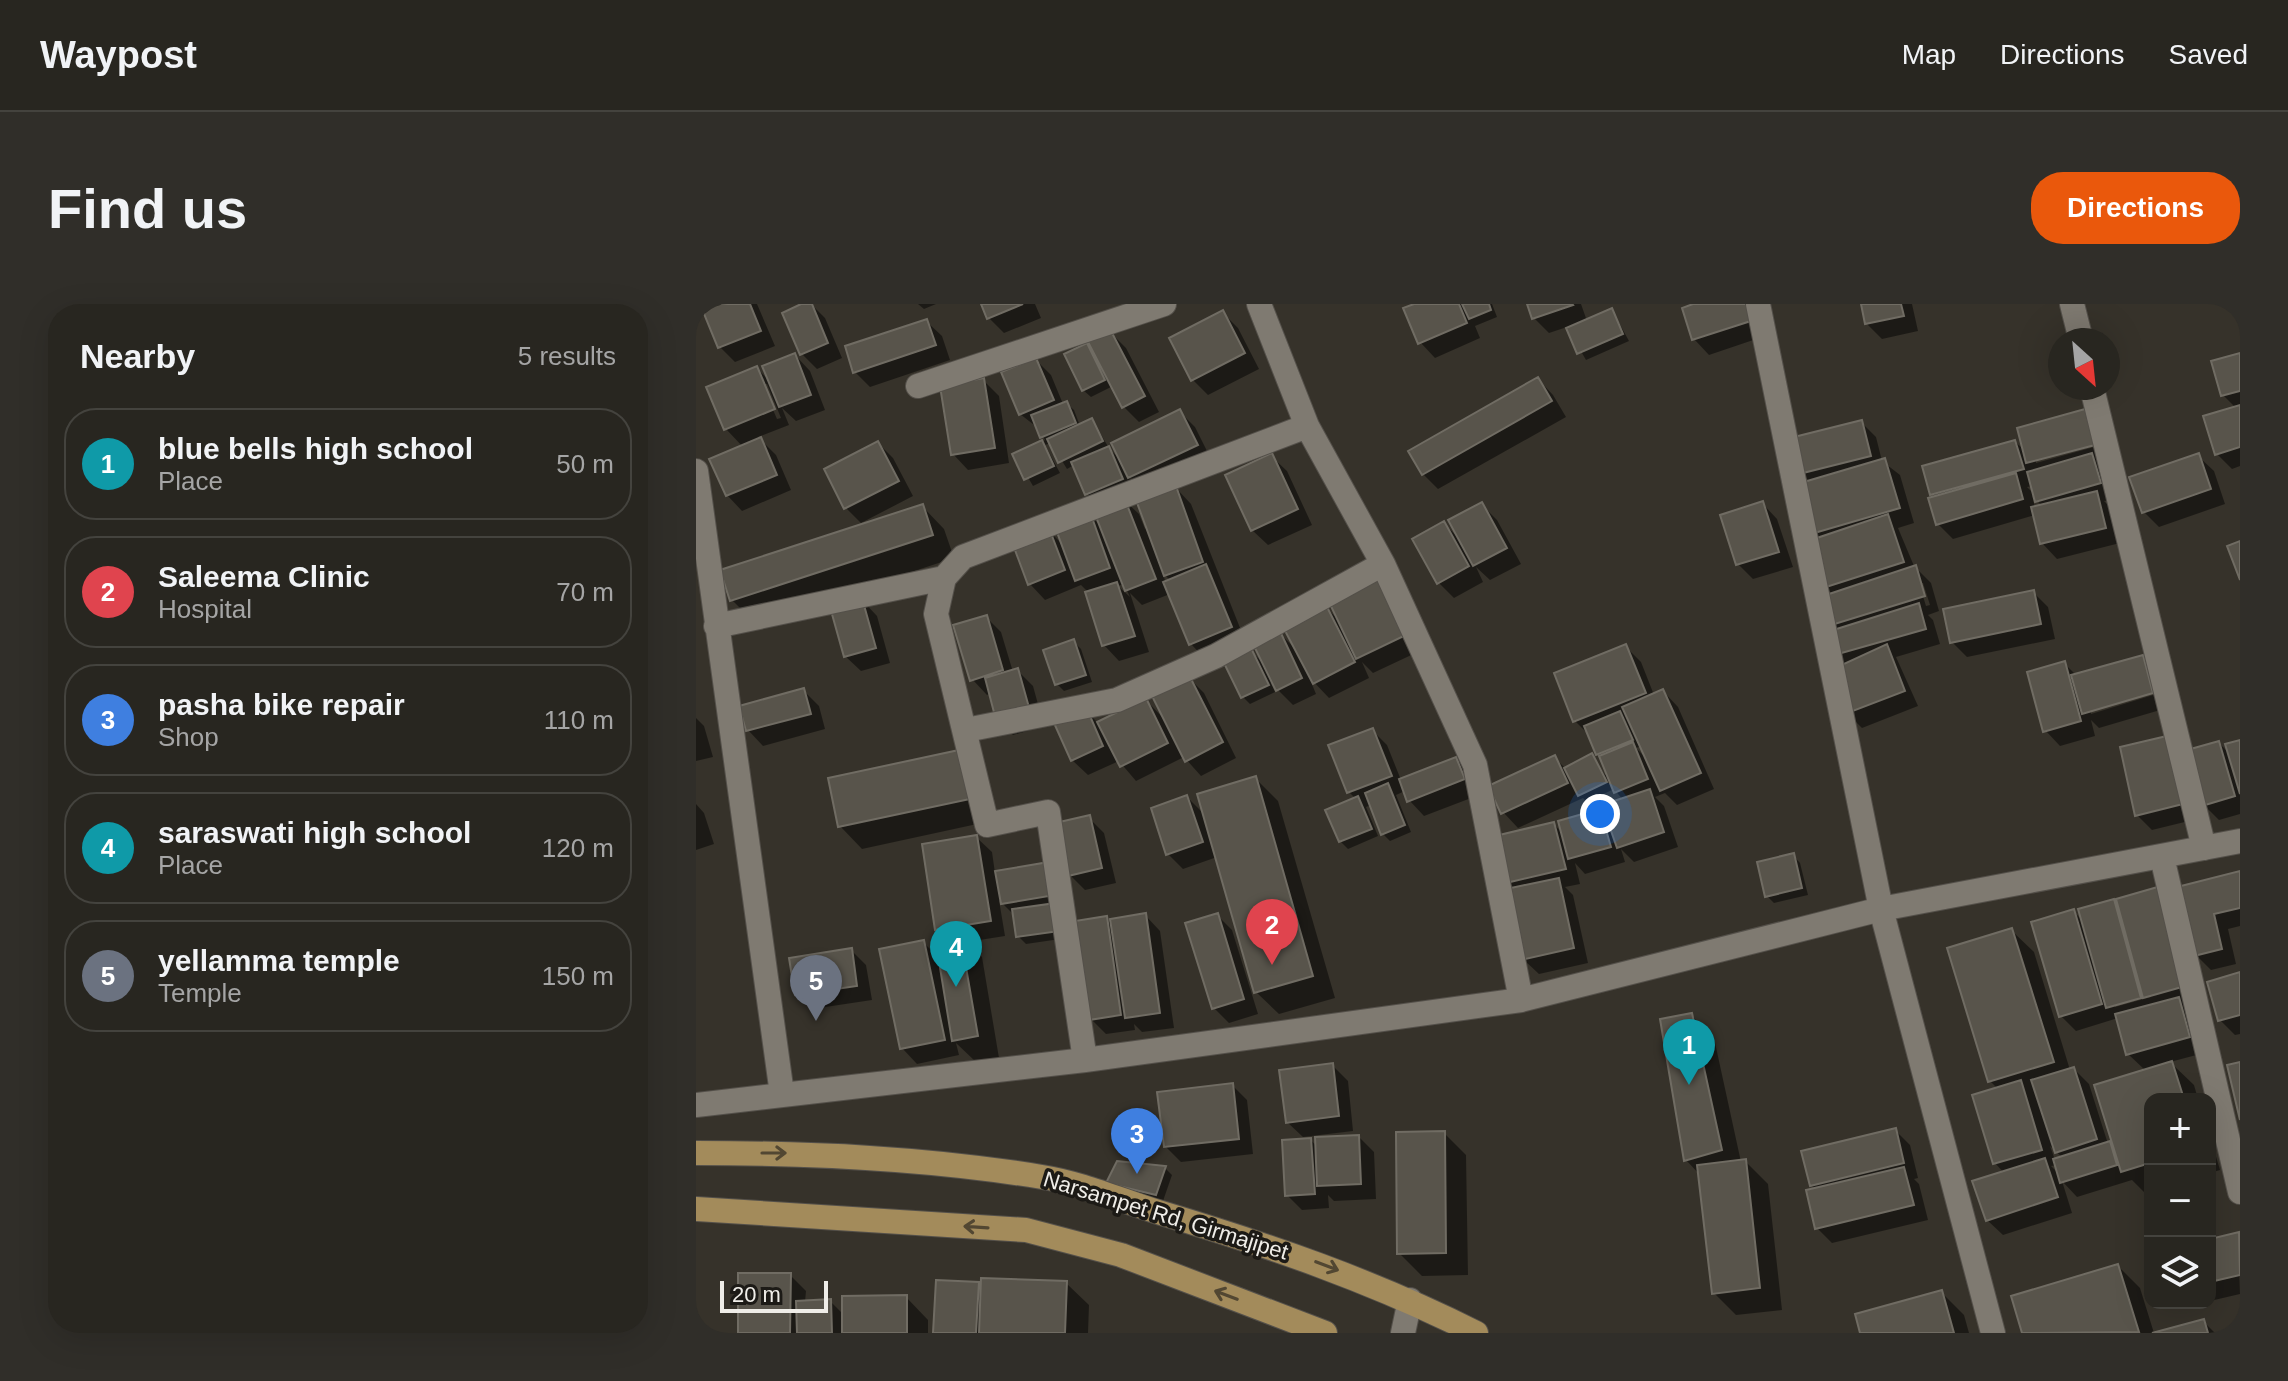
<!DOCTYPE html>
<meta charset="utf-8">
<style>
:root{--surface:#282620;--page:#302e29;--text:#f1f3f6;--muted:#a5a5a5;--line:#44433e;--accent:#ea580c}
body{margin:0;font-family:Arial,sans-serif;background:var(--page);color:var(--text)}
.controls{position:absolute;right:24px;bottom:24px;display:grid;overflow:hidden;border-radius:16px;box-shadow:0 8px 32px #0002}
.controls button{width:72px;height:72px;display:grid;place-items:center;padding:0;border:0;border-bottom:2px solid var(--line);background:var(--surface);color:var(--text);font:40px sans-serif}
.compass{position:absolute;left:1352px;top:24px;width:72px;height:72px;border-radius:50%;background:var(--surface);box-shadow:0 8px 32px #0002;rotate:153deg}
.scale{position:absolute;left:24px;bottom:20px;width:108px;box-sizing:border-box;padding-left:8px;border:4px solid #efede8;border-top:0;font-size:22px;line-height:28px;white-space:nowrap;color:#efede8;-webkit-text-stroke:6px #1c1a16;paint-order:stroke}
.you{position:absolute;left:904px;top:510px;width:28px;height:28px;margin:-20px;border:6px solid #fff;border-radius:50%;background:#1a73e8;box-shadow:0 0 0 12px #1a73e833}
.badge{display:grid;place-items:center;width:52px;height:52px;border-radius:50%;background:var(--accent);color:#fff;font-size:26px;font-weight:700}
.pin{position:absolute;translate:-50% -66px;filter:drop-shadow(0 2px 4px #0008)}
.pin::after{content:'';position:absolute;top:42px;width:28px;height:24px;background:inherit;clip-path:polygon(0 0,100% 0,50% 100%)}
.list{margin:0;padding:0;list-style:none}
h2{display:flex;justify-content:space-between;align-items:center;height:104px;margin:0;padding:0 32px;font-size:34px}
h2 small{font-size:26px;font-weight:400;color:var(--muted)}
.list li{display:grid;grid-template-columns:52px 1fr auto;gap:24px;align-items:center;box-sizing:border-box;height:112px;margin:0 16px 16px;padding:0 16px;border:2px solid var(--line);border-radius:32px}
.list b{display:block;font-size:30px;white-space:nowrap}
.list p{margin:0;font-size:26px;white-space:nowrap;color:var(--muted)}
.list em{font-size:26px;font-style:normal;color:var(--muted)}
.icon{flex:none;width:44px;height:44px;fill:none;stroke:currentColor;stroke-width:2;stroke-linecap:round;stroke-linejoin:round}
.map{position:relative;flex:none;width:1544px;height:1029px;overflow:hidden;border-radius:32px}
header{display:flex;align-items:center;gap:48px;box-sizing:border-box;height:112px;padding:0 40px;background:var(--surface);border-bottom:2px solid var(--line)}
header strong{font-size:38px}
nav{display:flex;gap:44px;margin-inline-start:auto;font-size:28px}
.intro{display:flex;align-items:center;justify-content:space-between;box-sizing:border-box;height:192px;padding:0 48px}
h1{margin:0;font-size:56px}
.button{padding:20px 36px;border-radius:32px;background:var(--accent);color:#fff;font-size:28px;font-weight:700}
main{display:flex;gap:48px;padding:0 48px}
aside{flex:1;background:var(--surface);border-radius:32px;box-shadow:0 8px 32px #0002}
.map>svg:first-child{display:block}
</style>
<header>
<strong>Waypost</strong>
<nav><a>Map</a><a>Directions</a><a>Saved</a></nav>
</header>
<div class="intro"><h1>Find us</h1><a class="button">Directions</a></div>
<main>
<aside>
<h2>Nearby<small>5 results</small></h2>
<ul class="list">
<li><span class="badge" style="background:#0f9aa8">1</span><div><b>blue bells high school</b><p>Place</p></div><em>50 m</em></li>
<li><span class="badge" style="background:#e0444e">2</span><div><b>Saleema Clinic</b><p>Hospital</p></div><em>70 m</em></li>
<li><span class="badge" style="background:#3f7fe0">3</span><div><b>pasha bike repair</b><p>Shop</p></div><em>110 m</em></li>
<li><span class="badge" style="background:#0f9aa8">4</span><div><b>saraswati high school</b><p>Place</p></div><em>120 m</em></li>
<li><span class="badge" style="background:#6b7280">5</span><div><b>yellamma temple</b><p>Temple</p></div><em>150 m</em></li>
</ul>
</aside>
<div class="map">
<svg width="1544" height="1029" viewBox="0 0 1544 1029">
<rect width="100%" height="100%" fill="#36322a"/>
<path fill="#0007" fill-rule="evenodd" d="M6,0H61L79,42L39,58L24,43Z
M110,0H115L129,14L146,54L121,65L106,50Z
M222,0H240L228,5Z
M287,0H339L345,14L308,29L293,14Z
M723,0H796L801,13L779,22L784,34L739,54L724,38Z
M833,0H885L891,17L916,6L933,37L890,56L871,23L853,29L838,14Z
M1003,0H1065L1075,30L1013,51L998,35Z
M1167,0H1216L1222,27L1186,35L1171,20Z
M527,9L542,24L563,65L512,91L497,76Z
M230,17L246,32L254,56L174,83L159,68Z
M415,29L430,44L463,108L443,118L428,103L417,82L395,93L387,86L390,42L400,51Z
M99,51L114,67L129,106L100,117L86,104L93,121L62,133L80,151L95,186L46,207L31,191L47,143L30,125L13,84L61,64L75,79ZM66,80H71L85,114L81,115Z
M1544,51V162L1536,165L1521,150L1540,104L1527,91Z
M340,56L355,71L367,100L370,99L378,106L384,122L396,116L413,144L426,158L484,108L499,123L516,157L449,189L434,173L441,191L428,196L443,210L449,225L480,184L495,200L550,339L510,356L495,340L474,290L446,301L434,289L453,348L423,357L408,341L393,289L385,281L349,296L334,280L318,239L352,226L368,242L393,210L406,223L405,204L391,190L378,161L371,165L355,139L349,141L364,169L337,182L319,151L349,136L342,124L324,110ZM466,268L475,277L470,279ZM428,280L434,293L422,282Z
M842,75L857,91L870,113L742,185L727,170Z
M287,76L303,92L313,159L272,166L257,150Z
M1165,118L1180,133L1186,157L1204,171L1218,219L1202,224L1218,262L1235,279L1243,307L1232,311L1237,316L1244,340L1200,353L1222,402L1166,424L1151,409L1137,351V291L1129,283L1124,236L1117,229L1114,178L1105,169ZM1223,279H1227L1234,301L1230,302Z
M1319,138L1340,155V159L1409,140L1419,195L1408,197L1416,205L1424,239L1361,255L1346,239L1339,211L1257,235L1242,220L1240,194L1236,190ZM1337,182L1340,192L1331,183ZM1336,191L1347,203L1339,204Z
M182,139L197,154L217,192L165,219L150,204L130,166Z
M575,152L591,167L616,221L572,241L556,226Z
M1502,152L1518,167L1529,200L1463,223L1447,207Z
M1066,199L1081,215L1097,263L1057,275L1042,260Z
M786,201L801,216L825,260L794,276L780,263L787,278L758,294L743,279L748,219L764,236Z
M226,202L248,225L258,254L59,319L36,296Z
M684,276L726,346L677,369L666,358L673,374L633,394L613,373L620,390L597,401L575,379L579,388L554,400L547,393L555,347L569,361L583,328L600,346L630,303L644,318Z
M1337,288L1352,303L1359,335L1271,353L1256,338Z
M166,296L181,312L194,359L165,367L149,352Z
M290,313L305,328L317,368L322,367L337,382L348,422L317,431L302,415L295,389L291,391L276,375Z
M378,338L385,345L396,378L368,387L360,379Z
M929,342L945,358L958,391L967,387L982,403L1018,485L981,501L969,489L959,493L968,502L982,543L938,558L925,545L929,558L889,570L879,559L884,580L869,583L877,591L892,659L843,670L827,655L819,585L812,578L858,520L867,530L903,508L914,519L927,496L918,485L891,498L887,494L822,524L807,508L858,453L870,465L896,452L909,471L912,470L895,433L879,417ZM946,442L952,456L940,444Z
M1446,353L1461,368L1466,385L1395,406V410L1467,388L1471,404L1403,424L1395,416L1399,432L1364,442L1349,426L1368,359L1381,372Z
M492,373L508,389L540,454L505,472L488,453L440,477L423,457L392,471L376,456L390,407L403,420L450,396L468,415Z
M108,387L123,402L129,425L67,442L52,426Z
M0,414L8,422L17,453L0,457Z
M676,426L691,441L705,476L760,455L775,471L783,491L728,512L713,496L709,487L700,491L715,528L694,537L687,530L675,501L670,503L682,532L652,545L644,537L660,495L653,488Z
M1544,438V510L1523,516L1508,501L1523,439L1535,451Z
M263,448L295,517L166,545L144,522Z
M1489,448L1505,514L1456,526L1441,511Z
M560,475L582,497L639,694L583,710L560,688L521,553L487,565L472,550L491,493L510,512Z
M0,500L8,509L18,540L0,546Z
M393,514L408,529L420,579L389,586L374,571Z
M280,533L296,548L299,569L353,560L371,634L330,640L322,632L319,612L303,596L309,632L271,638L286,653L303,754L280,758L260,739L263,751L221,760L206,744L227,638L244,655L249,633L241,625Z
M1097,551L1104,559L1112,591L1078,599L1071,592Z
M1544,569V622L1532,625L1540,660L1515,666L1500,651L1483,584Z
M1465,585L1508,749L1474,758L1498,781L1502,795H1454V888L1449,889L1436,876L1381,893L1366,877L1376,909L1307,931L1291,916L1308,869L1299,859L1302,785L1294,777L1253,646L1315,626L1338,648L1374,766L1378,765L1393,780L1412,840L1421,847L1450,767L1432,750L1422,714L1380,727L1365,712L1377,607L1388,618L1417,597L1425,604ZM1454,689L1455,693L1419,703V699ZM1354,842L1367,854L1359,856ZM1361,861L1364,871L1355,862Z
M449,611L464,627L478,724L446,728L438,720L439,726L410,730L395,715L410,614L417,621Z
M521,611L536,626L562,710L533,719L518,704Z
M155,646L170,661L176,696L116,705L100,690Z
M1544,670V730L1539,731L1524,716Z
M996,712L1018,734L1045,858L1049,857L1072,880L1086,1006L1040,1011L1018,989L1004,871L990,856Z
M636,761L652,777L657,827L607,833L591,818Z
M536,781L551,796L557,850L485,858L470,843Z
M1199,826L1214,841L1222,874L1218,875L1223,880L1232,916L1136,939L1121,924L1120,886L1115,881Z
M748,829L770,851L772,971L726,972L703,949Z
M1514,832L1524,866L1514,869Z
M663,833L678,848L680,895L638,897L632,891L633,904L606,906L591,891L615,836L621,843Z
M469,864L476,871L467,897L420,885L413,878Z
M1542,930L1544,990L1514,997V937Z
M1422,962L1444,984L1458,1029H1328L1317,993Z
M94,971L110,987L109,998L134,997L148,1011L210,993L232,1016V1029H44Z
M370,979L393,1001L392,1029H239L282,980L287,984Z
M1246,989L1268,1011L1273,1029H1166Z
M1507,1017L1519,1029H1463Z"/>
<path fill="#58544b" stroke="#706c63" stroke-width="2" d="M4,0H54L65,27L22,44Z
M105,0H116L132,39L104,51L86,9Z
M285,0H327L291,15Z
M718,0H763L771,19L722,40L707,4Z
M766,0H793L795,6L773,15Z
M831,0H876L877,1L836,15Z
M997,0H1056L1061,15L996,36L986,4Z
M1165,0H1205L1208,12L1169,20Z
M916,4L927,30L881,50L870,24Z
M527,6L549,49L495,77L473,34Z
M231,15L240,41L157,69L149,42Z
M415,27L449,92L426,104L392,38Z
M391,39L409,76L386,87L368,50Z
M99,49L115,91L83,103L66,62Z
M1544,49V87L1525,92L1515,57Z
M340,54L358,96L323,111L305,68Z
M61,62L79,105L28,126L10,83Z
M842,73L856,97L726,171L712,147Z
M288,74L299,144L255,151L244,82Z
M371,97L380,119L344,134L335,111Z
M1544,101V143L1519,151L1507,112Z
M484,105L502,141L432,174L415,139Z
M1389,105L1399,141L1330,159L1321,124Z
M396,114L407,137L362,159L351,135Z
M1166,116L1175,152L1103,170L1094,134Z
M65,133L81,171L30,192L13,155Z
M346,136L358,162L328,176L316,150Z
M1319,136L1328,165L1234,191L1226,162Z
M182,137L203,177L148,205L128,165Z
M413,142L427,175L389,191L375,158Z
M576,149L602,205L555,227L529,171Z
M1396,149L1405,179L1339,198L1331,168Z
M1503,149L1515,185L1446,209L1433,173Z
M1189,154L1204,204L1115,230L1101,180Z
M1320,169L1327,195L1240,221L1232,194Z
M480,182L507,258L468,272L440,196Z
M1401,187L1410,224L1344,240L1335,203Z
M428,193L460,275L429,287L397,205Z
M1067,197L1083,248L1040,261L1024,211Z
M786,198L811,244L777,262L752,216Z
M227,200L237,231L34,297L24,266Z
M394,208L414,264L379,277L358,220Z
M1192,210L1208,258L1127,284L1112,237Z
M748,217L773,262L741,280L716,235Z
M353,224L369,266L332,281L316,238Z
M1544,237V276L1531,242Z
M510,260L536,323L493,341L467,278Z
M1220,261L1229,292L1129,323L1124,293Z
M685,273L712,330L660,355L633,298Z
M421,278L439,332L406,342L389,288Z
M1338,286L1345,320L1254,339L1247,305Z
M166,294L180,344L148,353L134,303Z
M1223,299L1230,325L1135,352L1131,328Z
M630,301L659,358L617,380L587,323Z
M291,311L307,366L274,377L257,321Z
M583,325L606,374L580,387L556,338Z
M378,335L390,371L359,381L347,346Z
M930,340L950,389L877,418L858,369Z
M1191,340L1209,387L1149,410L1139,364Z
M555,344L573,381L545,394L527,357Z
M1447,351L1457,389L1386,410L1375,371Z
M1369,357L1385,417L1347,428L1331,368Z
M322,364L334,407L300,416L289,374Z
M493,371L527,438L489,458L455,390Z
M108,384L115,410L50,427L43,402Z
M967,385L1005,469L964,487L926,403Z
M450,394L472,439L424,463L401,418Z
M391,405L407,442L375,457L358,419Z
M924,407L937,436L900,451L888,422Z
M677,424L696,472L651,489L632,441Z
M1475,431L1491,499L1439,512L1424,443Z
M1544,436V490L1529,440Z
M1523,437L1539,492L1506,502L1491,446Z
M937,438L952,475L918,489L903,452Z
M263,446L274,495L142,523L132,474Z
M896,449L911,478L882,492L868,464Z
M859,451L872,479L805,510L792,482Z
M760,453L769,475L711,498L703,475Z
M560,472L617,672L558,689L501,490Z
M692,479L709,521L685,531L669,489Z
M954,485L968,528L921,544L906,501Z
M491,491L507,538L470,551L455,504Z
M662,492L676,525L643,538L629,506Z
M904,505L915,543L872,555L862,517Z
M394,511L406,564L372,572L359,519Z
M858,518L870,565L810,579L799,532Z
M281,531L295,617L239,626L226,540Z
M1098,549L1106,584L1069,593L1061,558Z
M353,558L359,591L305,600L299,567Z
M1544,567V604L1518,610L1526,645L1498,652L1481,583Z
M863,574L878,644L825,656L810,585Z
M1465,582L1493,681L1447,694L1420,595Z
M1418,595L1445,694L1410,704L1382,605Z
M360,599L364,627L320,633L316,605Z
M1378,605L1406,700L1363,713L1335,618Z
M450,609L464,709L429,714L414,615Z
M522,609L548,695L516,705L489,619Z
M411,612L425,711L393,716L379,617Z
M1316,624L1358,758L1292,778L1251,644Z
M264,629L282,732L256,737L239,633Z
M228,636L249,736L204,745L183,645Z
M156,644L161,682L99,691L93,654Z
M1544,668V711L1522,717L1511,678Z
M1483,693L1494,733L1430,751L1419,710Z
M996,709L1026,846L988,857L964,715Z
M1476,757L1488,795H1454V859L1425,868L1398,781Z
M1544,758V816L1531,761Z
M637,759L643,812L590,819L583,766Z
M1378,763L1401,835L1359,849L1335,776Z
M1325,776L1346,846L1297,860L1276,791Z
M537,779L543,835L468,843L461,788Z
M1200,824L1208,859L1114,882L1105,847Z
M749,827L750,949L701,950L700,828Z
M663,831L665,880L621,882L619,833Z
M615,834L619,890L589,892L586,836Z
M1414,837L1421,861L1364,879L1357,855Z
M1349,854L1362,893L1290,917L1276,877Z
M1050,855L1064,984L1016,990L1001,861Z
M421,857L470,862L460,891L410,879Z
M1208,863L1218,901L1119,925L1110,886Z
M1543,928L1544,971L1514,978V935Z
M1422,960L1443,1028L1326,1029L1315,992Z
M42,969H95L94,1029H42Z
M285,974L371,977L369,1029H283Z
M240,976L283,978L280,1029H237Z
M1246,986L1258,1029H1164L1159,1010Z
M211,991V1029H146V992Z
M135,995L136,1029H101L100,997Z
M1508,1015L1512,1029H1456Z"/>
<g fill="none" stroke-linecap="round" stroke-linejoin="round">
<g stroke="#54504a" stroke-width="26">
<path id="minor" d="M563,0L611,122L687,260L779,461L825,696
M1062,0L1185,605L1297,1029
M1376,0L1385,36
M222,82L468,0
M1396,84L1508,544
M0,167L86,790
M20,322L248,274
M270,426L421,396L520,352L687,260
M1466,553L1544,888
M389,756L352,508L291,521L240,310L248,274L267,253L611,122
M0,801L389,756L825,696L1185,605L1544,537
M707,1029L714,996"/>
</g>
<g stroke="#54504a" stroke-width="26">
<path id="major" d="M0,849C116,849 231,854 346,873C385,879 424,896 462,908C572,941 677,977 780,1029
M0,905L330,926L425,951L629,1029"/>
</g>
<use href="#minor" stroke="#7f7a71" stroke-width="24"/>
<use href="#major" stroke="#a38b5b" stroke-width="24"/>
</g>
<defs><path id="oneway-shaft" d="M-6 0H5M1.5-3L5.5 0L1.5 3" fill="none" stroke-width="1.6" stroke-linecap="round" stroke-linejoin="round" transform="scale(2)"/></defs>
<g stroke="#524732">
<use href="#oneway-shaft" transform="translate(78 849)"/>
<use href="#oneway-shaft" transform="translate(280 923) rotate(-176)"/>
<use href="#oneway-shaft" transform="translate(631 962) rotate(21)"/>
<use href="#oneway-shaft" transform="translate(530 991) rotate(-159)"/>
</g>
<g text-anchor="middle" stroke-width="7" stroke-linejoin="round" paint-order="stroke">
<g font-size="22" fill="#efede8" stroke="#1c1a16">
<text transform="translate(470 911) rotate(17)" y="8">Narsampet Rd, Girmajipet</text>
</g>
</g>
</svg>
<div class="controls">
<button>+</button>
<button>−</button>
<button><svg class="icon" aria-label="layers" viewBox="0 0 24 24"><path d="M12 4l9 5-9 5-9-5zM3 14l9 5 9-5"/></svg></button>
</div>
<svg class="compass" viewBox="-18 -18 36 36"><path d="M0-13l5 13h-10z" fill="#e53935"/><path d="M0 13l5-13h-10z" fill="#a5a5a5"/></svg>
<div class="scale">20 m</div>
<div class="you"></div>
<div class="pin badge" style="left:993px;top:781px;background:#0f9aa8">1</div>
<div class="pin badge" style="left:576px;top:661px;background:#e0444e">2</div>
<div class="pin badge" style="left:441px;top:870px;background:#3f7fe0">3</div>
<div class="pin badge" style="left:260px;top:683px;background:#0f9aa8">4</div>
<div class="pin badge" style="left:120px;top:717px;background:#6b7280">5</div>
</div>
</main>
